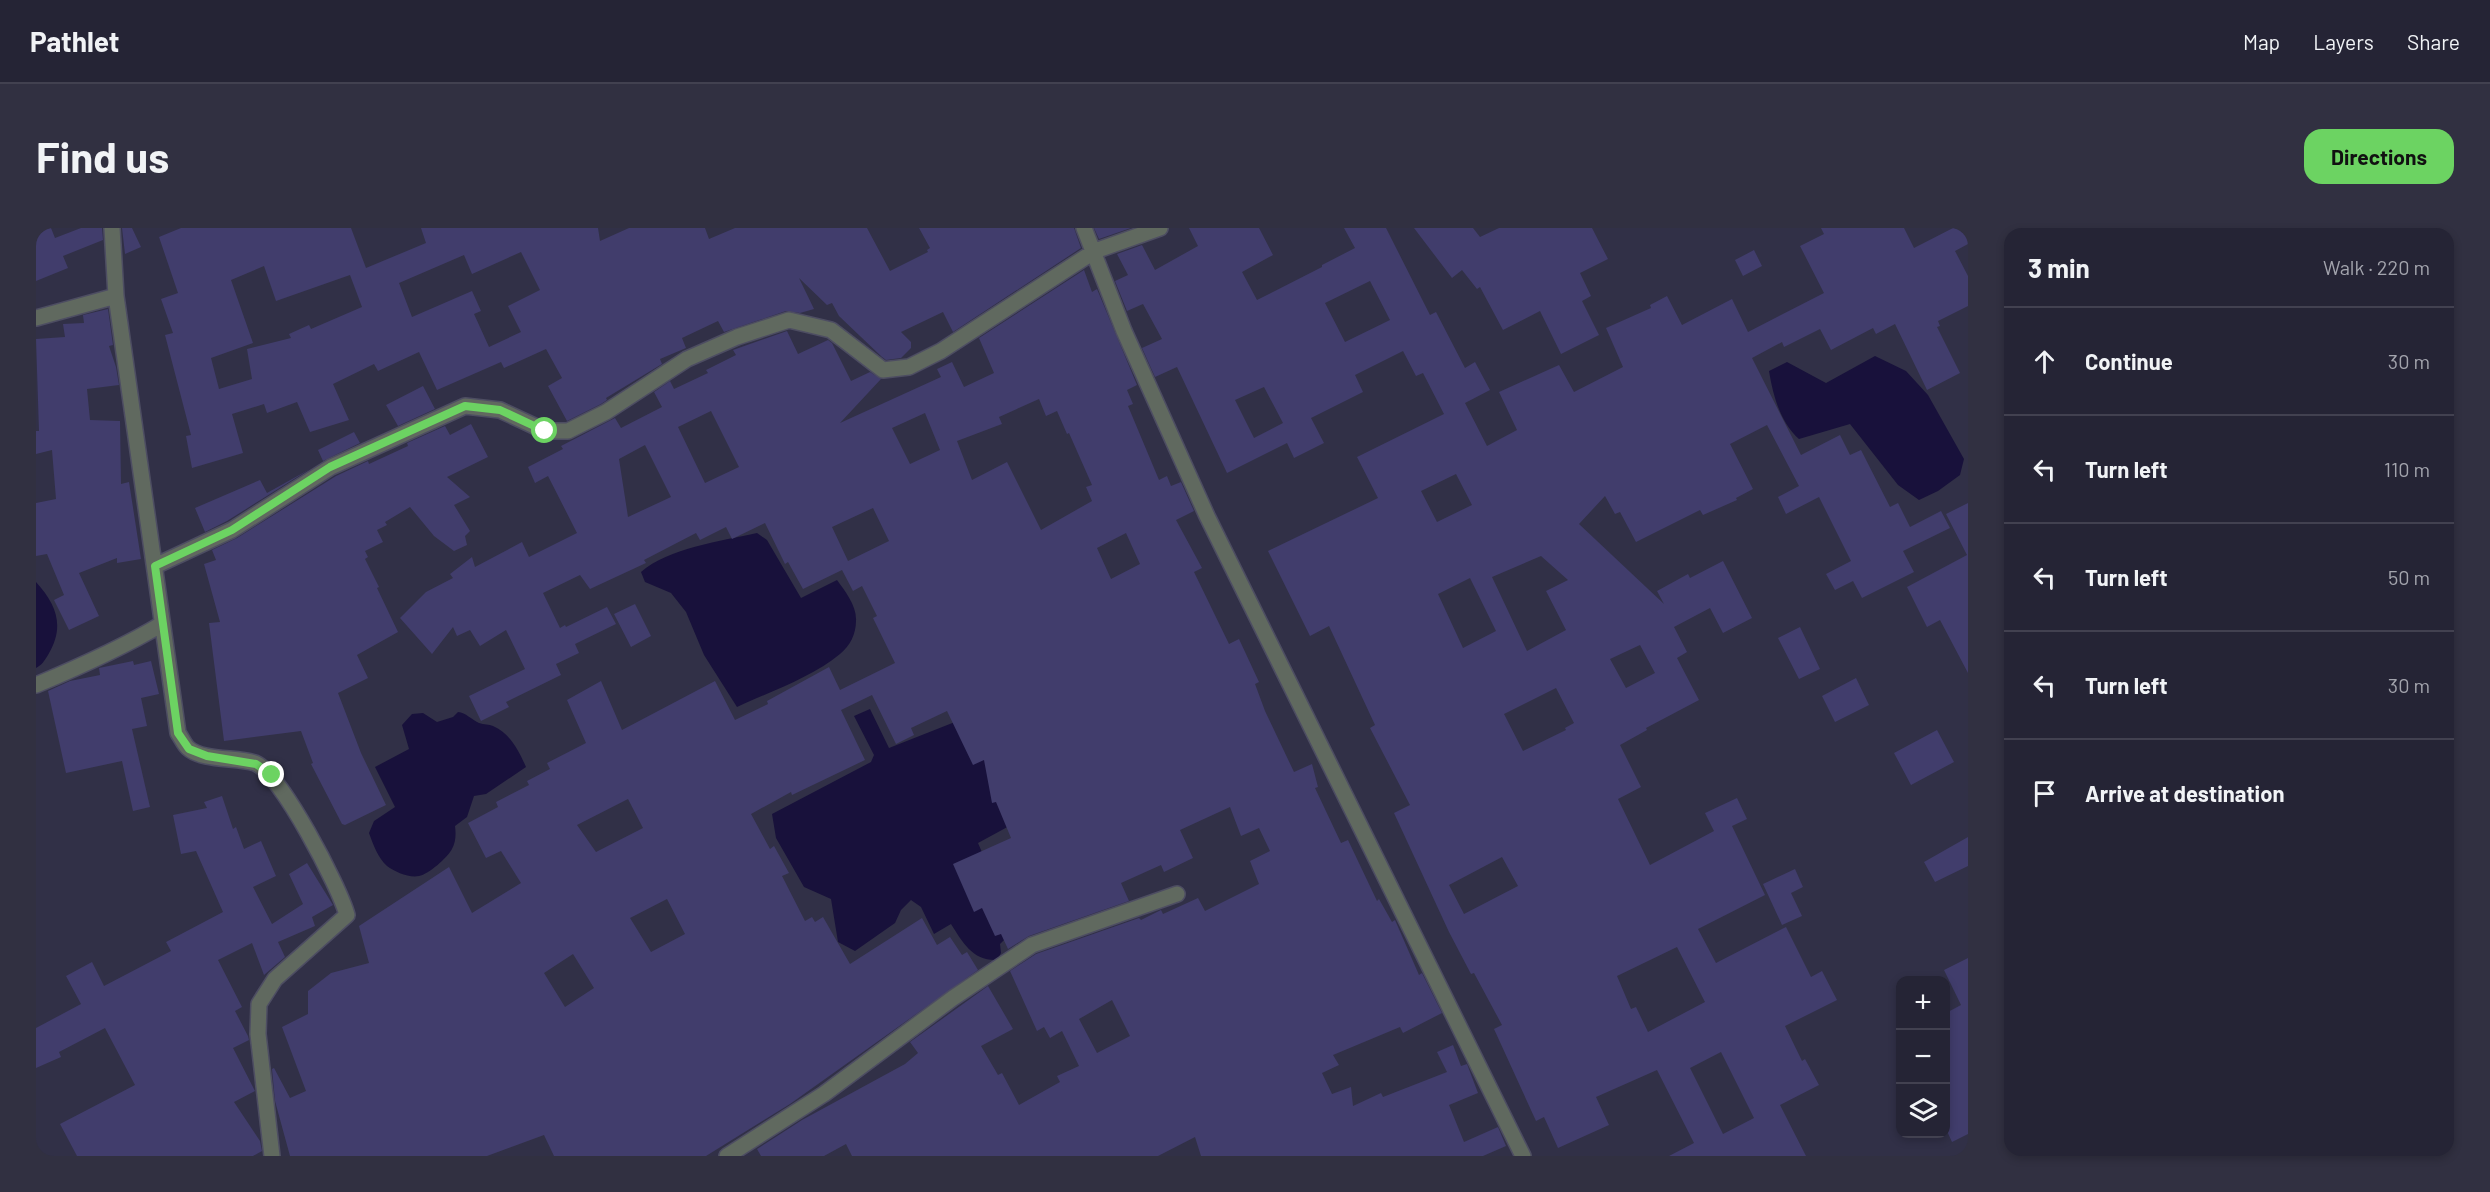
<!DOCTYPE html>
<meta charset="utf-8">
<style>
:root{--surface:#252435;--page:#313041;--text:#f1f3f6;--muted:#a3a4ad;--line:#424150;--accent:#6cd362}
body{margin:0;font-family:Barlow,sans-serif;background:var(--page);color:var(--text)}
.controls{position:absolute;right:18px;bottom:18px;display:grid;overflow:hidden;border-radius:12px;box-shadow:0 3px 9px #0003}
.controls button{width:54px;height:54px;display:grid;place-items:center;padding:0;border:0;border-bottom:2px solid var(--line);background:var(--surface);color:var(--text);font:30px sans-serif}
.stop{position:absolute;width:18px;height:18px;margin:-14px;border:4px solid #6cd362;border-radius:50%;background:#fff}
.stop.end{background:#6cd362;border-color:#fff;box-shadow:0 2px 6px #0008}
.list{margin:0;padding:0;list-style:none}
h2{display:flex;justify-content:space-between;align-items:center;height:78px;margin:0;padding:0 24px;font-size:26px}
h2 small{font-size:20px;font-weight:400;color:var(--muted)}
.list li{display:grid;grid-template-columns:39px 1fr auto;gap:18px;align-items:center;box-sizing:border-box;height:108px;padding:0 24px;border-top:2px solid var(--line)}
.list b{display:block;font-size:22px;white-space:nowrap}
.list em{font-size:20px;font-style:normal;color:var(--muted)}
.icon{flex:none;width:33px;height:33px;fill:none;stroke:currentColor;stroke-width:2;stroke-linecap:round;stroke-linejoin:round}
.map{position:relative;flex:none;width:1932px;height:928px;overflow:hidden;border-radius:18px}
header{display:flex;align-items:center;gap:36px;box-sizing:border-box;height:84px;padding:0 30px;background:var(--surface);border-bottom:2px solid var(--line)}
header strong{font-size:28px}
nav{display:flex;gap:33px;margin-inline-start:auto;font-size:21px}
.intro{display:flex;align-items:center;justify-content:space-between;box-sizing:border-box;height:144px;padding:0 36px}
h1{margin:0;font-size:42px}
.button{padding:15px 27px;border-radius:18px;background:var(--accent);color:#111;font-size:21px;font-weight:700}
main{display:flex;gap:36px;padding:0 36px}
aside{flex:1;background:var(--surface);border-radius:18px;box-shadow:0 3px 9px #0003}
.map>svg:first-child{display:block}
</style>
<header>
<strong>Pathlet</strong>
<nav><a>Map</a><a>Layers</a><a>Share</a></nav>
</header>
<div class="intro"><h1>Find us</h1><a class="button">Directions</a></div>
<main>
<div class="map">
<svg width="1932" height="928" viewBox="0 0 1932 928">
<rect width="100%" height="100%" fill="#313047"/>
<path fill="#18113b" d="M1839,128L1870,143L1892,167L1928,231L1924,247L1902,263L1883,272L1862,257L1814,196L1763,211C1744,194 1737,167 1733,143L1751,134L1790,155Z
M721,305L731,312L765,370L801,352C809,363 821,378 820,393C820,406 814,418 804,426C777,449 733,464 701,479L668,427L650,384L635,365L609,354L605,344C632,320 686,313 721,305Z
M0,354C21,377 29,399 12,427C8,433 6,437 0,440Z
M834,481L853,520L929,490L988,590L942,615L979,701L964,716L965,725L961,732C937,733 927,715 915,696L898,706L885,679L875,672L865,682L859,695L819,723L802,714L795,671L768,659L740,610L736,586L835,534L838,527L818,488Z
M422,484C430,485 435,491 443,495C448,497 453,496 457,498C474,505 483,523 490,539L450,566L438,568L431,589L419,598C420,605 420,614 416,621C411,630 393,646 383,648C373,650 359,644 351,638C342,630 337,616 333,605L338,593L359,579L339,539L373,521L366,497L376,486L387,485L401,494L417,489Z"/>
<path fill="#413d6c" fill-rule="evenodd" d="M0,0H15L19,10L45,0H66L67,12L27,28L32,40L0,53Z
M86,0H96L105,19L89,26Z
M145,0H315L330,40L390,15L385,0H562L564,13L593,0H669L673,11L699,0H831L854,43L892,24L891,22L894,20L883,0H1038L1045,20L917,104L907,84L865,104L875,114V120L865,130L850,132L846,129L803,88L796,75L791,77L763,50L778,81L764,85L750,83L688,104L682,93L646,110L650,120L624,131L626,136L570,170L571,172L565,176L531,193L512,158L526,150L510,121L468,140L465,134L401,162L383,124L342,143L338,136L297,156L313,192L274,204L261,174L231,185L228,176L196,186L207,225L156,240L150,208L155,207L129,107L137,105L125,71L142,65L123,9ZM485,24L504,62L472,78L485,104L453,119L438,86L445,83L436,63L376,89L363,55L428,27L436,46ZM228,38L240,73L314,47L326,79L275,101L273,97L253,106L255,110L211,121L216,151L183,161L175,130L217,115L195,52Z
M1058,0H1095L1063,11Z
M1153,0H1223L1237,27L1206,44L1221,72L1286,39V37L1319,20L1308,0H1350L1394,87L1400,84L1429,140L1439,134L1454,162L1429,175L1451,218L1481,202L1463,164L1523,137L1538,164L1587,139L1570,100L1615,80L1614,77L1631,68L1646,97L1696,71L1712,104L1788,65L1764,18L1788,6L1785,0H1868L1878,20L1917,0H1932V16L1919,23L1932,48V78L1902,93L1904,98L1901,99L1924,145L1891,162L1859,96L1840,106L1837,100L1795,122L1784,101L1748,119L1746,114L1716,130L1765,227L1804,207L1814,227L1825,222L1854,279L1862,275L1874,299L1905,283L1914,300L1867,323L1878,344L1826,370L1817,353L1799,362L1790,346L1815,333L1783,269L1750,286L1742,269L1763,258L1731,197L1694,216L1717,261L1700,270L1701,272L1667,287L1664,282L1600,314L1584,284L1579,286L1569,268L1543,296L1628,376L1621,363L1652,346L1654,350L1687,333L1716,390L1687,405L1674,380L1638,399L1651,424L1641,430L1663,472L1610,500L1611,502L1584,517L1605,559L1582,571L1614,637L1678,603L1669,585L1701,570L1711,591L1696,598L1729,667L1662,701L1680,735L1750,699L1775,749L1786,743L1801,772L1749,798L1766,833L1769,831L1783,857L1744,877L1770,928H1633L1658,915L1621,842L1560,869L1573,897L1522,920L1508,889L1500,893L1458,801L1466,797L1438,745L1435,746L1413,704L1358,585L1374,577L1334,500L1339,497L1293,398L1274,408L1232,323L1342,270L1321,229L1408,186L1387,145L1380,148L1367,123L1319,147L1327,164L1275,190L1288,215L1258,230L1251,215L1191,245L1141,139L1119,149L1106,120L1126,111L1107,76L1091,83L1079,53L1092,47L1081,26L1106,17L1119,42L1162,18ZM1334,53L1354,92L1309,114L1289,75ZM1228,159L1247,195L1218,210L1199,172ZM1420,246L1436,277L1401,294L1385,263ZM1505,328L1532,352L1510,363L1530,402L1491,423L1456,349ZM1434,350L1460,403L1427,420L1402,366ZM1604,417L1619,445L1590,460L1574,431ZM1520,460L1538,495L1529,500L1530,502L1487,523L1468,486ZM1466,629L1482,658L1428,686L1413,657ZM1641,719L1669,774L1612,804L1600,779L1595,781L1581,748ZM1685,824L1718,890L1687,906L1654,840Z
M1378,0H1437L1444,9L1463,0H1556L1572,31L1544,45L1555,68L1546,73L1563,107L1525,126L1504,83L1467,102L1444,59L1441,61L1426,42L1416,50Z
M1718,22L1726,38L1707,48L1699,32Z
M1048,42L1056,64L1061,61L1101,157L1091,162L1097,176L1092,178L1123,252L1131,248L1135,258L1145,254L1158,283L1140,292L1166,340L1158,344L1193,416L1203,411L1223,454L1219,456L1229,483L1258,544L1276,536L1282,559L1279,560L1305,615L1312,612L1341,673L1343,671L1356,694L1359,692L1383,747L1386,745L1406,785L1367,805L1364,799L1297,827L1303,837L1286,845L1296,866L1315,859L1317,878L1345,865L1347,869L1411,844L1401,824L1417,817L1425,838L1431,836L1442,865L1413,877L1428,914L1462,899L1470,918L1447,928H1165L1159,909L1122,928H816L810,916L788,928H725L721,921L766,892L869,836L882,825L874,814L952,758L977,801L945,818L962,847L966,845L983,877L1024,854L1021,848L1043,838L1026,803L1014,810L1008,799L1001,803L974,743L1000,726L1103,690L1105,692L1125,682L1127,686L1162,670L1169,683L1223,656L1214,633L1234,623L1223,600L1205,608L1194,579L1144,602L1157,630L1128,644L1125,637L1085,655L1093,673L993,708L972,721L965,706L959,708L946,680L938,684L917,636L975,610L960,574L956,575L948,532L937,537L911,483L875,500L878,507L860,516L836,467L805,482L829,532L756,567L755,564L715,586L734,621L738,618L753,645L746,648L769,693L776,689L779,694L787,689L814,736L886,690L901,717L914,709L926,727L931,724L942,742L754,876L670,928H518L508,907L451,928H254L239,873L236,841L238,840L254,870L270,863L246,799L272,786V763L295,745L333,735L323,698L413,639L436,685L485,655L465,623L450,630L432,595L462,579L460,574L493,557L491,553L514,541L511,535L550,515L531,472L565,453L586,502L679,453L699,492L732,476L731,473L793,439L804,462L859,435L837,390L841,388L826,358L817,363L806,342L767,361L752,334L749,336L729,295L696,311L690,299L664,312L660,305L608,332L610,335L554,361L544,347L507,365L524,400L529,397L530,399L571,379L580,396L539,416L543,425L520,436L525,447L470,474L473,479L445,493L433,468L489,441L470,402L444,418L434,402L421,408L417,399L396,426L364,390L390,364L417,350L414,346L436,329L439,339L486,314L493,329L541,305L512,248L499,255L492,239L527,221L525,218L579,190L585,200L626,179L618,164L634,153L638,161L672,145L670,142L700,127L697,122L751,103L762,126L792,112L796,115L815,153L834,144L845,151L804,195L905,149L901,141L916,134L928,159L958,145L943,110ZM1003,171L1010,188L1021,183L1031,206L1033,205L1056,257L1050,259L1056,273L1005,302L971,234L936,252L921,213L966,196L963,189ZM675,183L703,239L669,255L642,199ZM889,185L904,222L874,236L856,200ZM609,217L635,269L592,289L583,231ZM837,280L853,313L812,333L796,299ZM1090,305L1104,336L1075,351L1061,320ZM592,571L607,600L560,624L541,597ZM631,671L649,706L615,724L594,690ZM537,726L558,760L529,779L508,745ZM1076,772L1094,808L1061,825L1043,791Z
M72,81L77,117L73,118L80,139L83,157L51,161L54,192L84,193L85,256L93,254L105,331L81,335V330L43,345L63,388L33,402L18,372L28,367L11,326L0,328V275L20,271L16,222L0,226V203H3L0,111L29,109L27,96L48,95L47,87Z
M387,158L399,181L362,198L350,177Z
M435,196L452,229L411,249L434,269L418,277L434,303L429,308L431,317L418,323L398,308L374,279L349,294L351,297L341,302L347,314L329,323L332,329L329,331L343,359L341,360L362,404L321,427L332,450L302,465L325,525L350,577L309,597L306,596L275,536L277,535L265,503L188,513L173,395L184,394L168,336L180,332L176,322L201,310L300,248L332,233L333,236L372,218L371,215L409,198L414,207Z
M318,204L324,215L287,233L282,222Z
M274,241L191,293L169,304L159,280L224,252L231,265Z
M1932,275V445L1904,392L1891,399L1871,359L1931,327L1910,286Z
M599,376L615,408L595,419L578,386Z
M1764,399L1784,441L1763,451L1742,410Z
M97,433L98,437L115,433L123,466L105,470L111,498L96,501L114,579L97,583L86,533L30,545L12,463L34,453L64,447L63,440Z
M1820,450L1833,477L1799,494L1786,468Z
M1901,502L1918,534L1875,557L1858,525Z
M186,568L197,601L200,599L208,621L225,613L240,648L217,659L236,696L267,676L253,646L271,635L297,677L276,689L279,698L242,714L249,729L228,747L216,715L182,732L206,779L199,783L212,808L213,812L197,820L219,863L198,874L224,913L226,923L217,928H41L24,896L99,857L69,800L23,824L25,829L0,840V800L45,776L30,748L56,734L68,758L135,723L130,714L187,684L160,623L145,626L137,587L171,580L168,574Z
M1932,609V638L1899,654L1888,634Z
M1759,641L1767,659L1755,665L1766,688L1746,697L1727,656Z
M1932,730V906L1916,914L1910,901V785L1925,777L1908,742Z"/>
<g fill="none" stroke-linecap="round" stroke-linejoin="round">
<g stroke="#4d4d62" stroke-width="18">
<path id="minor" d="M1048,0L1088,103L1171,288L1487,928
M80,68L142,505C145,509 148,516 152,520C166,533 201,529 219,535C244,544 304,660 311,687L239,751L223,776L222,806L236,928
M0,90L80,68L76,0
M119,338L196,302L295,239L429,178L464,182L509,203H532L570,184L651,131L701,109L753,92L795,102L847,142L873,139L905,123L1059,23L1124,0
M0,457C43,439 86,420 126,396
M691,928L788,866L917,770L996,717L1141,666"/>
</g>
<use href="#minor" stroke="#60695f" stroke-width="15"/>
</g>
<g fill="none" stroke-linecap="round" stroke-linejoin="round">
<path stroke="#6cd362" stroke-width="8" d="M236,547L220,536L171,528L153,521L142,505L119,338L196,302L294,239L429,178L464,182L509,203"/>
</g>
</svg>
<div class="controls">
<button>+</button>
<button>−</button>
<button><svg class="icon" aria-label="layers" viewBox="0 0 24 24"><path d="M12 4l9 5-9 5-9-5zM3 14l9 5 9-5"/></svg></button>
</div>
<div class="stop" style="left:509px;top:203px"></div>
<div class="stop end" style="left:236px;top:547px"></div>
</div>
<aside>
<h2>3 min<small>Walk · 220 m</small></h2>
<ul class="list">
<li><svg class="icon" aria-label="ahead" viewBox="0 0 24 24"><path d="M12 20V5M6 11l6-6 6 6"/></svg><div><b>Continue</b></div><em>30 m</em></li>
<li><svg class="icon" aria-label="left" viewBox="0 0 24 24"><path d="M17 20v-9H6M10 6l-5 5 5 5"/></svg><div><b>Turn left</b></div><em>110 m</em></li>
<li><svg class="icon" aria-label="left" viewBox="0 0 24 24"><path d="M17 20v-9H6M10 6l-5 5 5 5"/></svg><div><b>Turn left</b></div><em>50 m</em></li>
<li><svg class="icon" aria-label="left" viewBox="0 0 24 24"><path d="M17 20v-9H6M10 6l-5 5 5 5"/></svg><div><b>Turn left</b></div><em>30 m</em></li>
<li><svg class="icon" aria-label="arrive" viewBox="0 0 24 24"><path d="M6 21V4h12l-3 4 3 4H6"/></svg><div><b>Arrive at destination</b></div></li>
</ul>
</aside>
</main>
